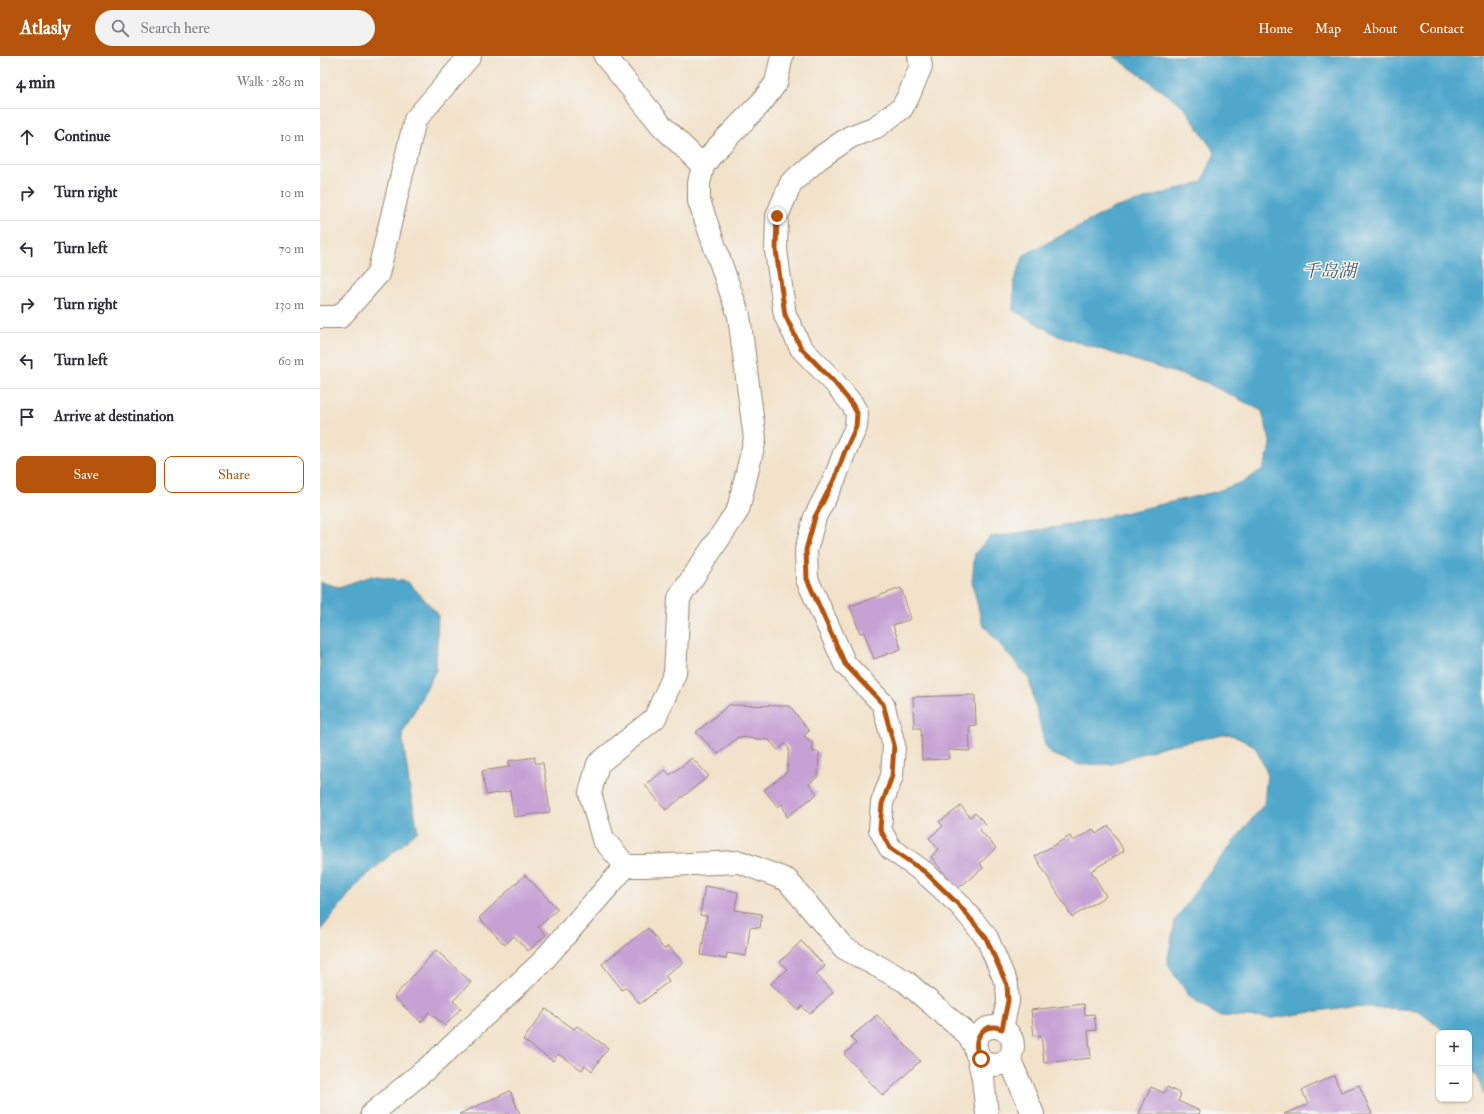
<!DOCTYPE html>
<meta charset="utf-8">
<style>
:root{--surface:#fff;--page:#f2f2f3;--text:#2b2b33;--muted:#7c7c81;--line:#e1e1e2;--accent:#b45309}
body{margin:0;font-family:"IM FELL Double Pica","Noto Serif SC",serif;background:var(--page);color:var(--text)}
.controls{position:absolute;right:12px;bottom:12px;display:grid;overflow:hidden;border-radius:8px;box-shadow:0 1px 3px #0004}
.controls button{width:36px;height:36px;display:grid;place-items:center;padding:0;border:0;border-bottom:1px solid var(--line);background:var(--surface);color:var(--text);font:20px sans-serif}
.stop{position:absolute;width:12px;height:12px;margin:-9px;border:3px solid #b45309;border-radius:50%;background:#fff}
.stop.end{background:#b45309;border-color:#fff;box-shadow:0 1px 4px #0008}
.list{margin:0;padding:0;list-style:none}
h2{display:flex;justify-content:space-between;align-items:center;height:52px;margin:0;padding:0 16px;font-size:17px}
h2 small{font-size:13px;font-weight:400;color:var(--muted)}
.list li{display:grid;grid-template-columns:26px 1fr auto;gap:12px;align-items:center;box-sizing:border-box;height:56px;padding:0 16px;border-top:1px solid var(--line)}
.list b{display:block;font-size:15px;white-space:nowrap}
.list em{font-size:13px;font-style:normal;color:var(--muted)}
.actions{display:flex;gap:8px;padding:12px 16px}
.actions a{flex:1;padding:9px 0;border:1px solid var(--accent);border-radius:8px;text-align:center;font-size:14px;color:var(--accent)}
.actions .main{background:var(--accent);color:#fff}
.icon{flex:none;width:22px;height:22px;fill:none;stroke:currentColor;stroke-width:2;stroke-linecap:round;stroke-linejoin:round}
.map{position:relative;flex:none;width:1164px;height:1058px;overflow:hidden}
header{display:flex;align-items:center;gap:24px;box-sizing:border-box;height:56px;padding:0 20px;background:var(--accent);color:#fff}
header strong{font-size:19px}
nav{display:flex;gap:22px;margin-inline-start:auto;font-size:14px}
.search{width:280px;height:36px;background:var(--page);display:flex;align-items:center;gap:10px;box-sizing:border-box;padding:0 14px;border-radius:22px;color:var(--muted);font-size:15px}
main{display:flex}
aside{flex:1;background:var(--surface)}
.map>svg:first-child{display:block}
</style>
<header>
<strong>Atlasly</strong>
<div class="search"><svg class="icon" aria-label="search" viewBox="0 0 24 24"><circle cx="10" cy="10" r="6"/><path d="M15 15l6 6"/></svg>Search here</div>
<nav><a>Home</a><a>Map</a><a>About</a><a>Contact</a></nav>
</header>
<main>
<aside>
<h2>4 min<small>Walk · 280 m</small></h2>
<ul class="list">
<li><svg class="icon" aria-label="ahead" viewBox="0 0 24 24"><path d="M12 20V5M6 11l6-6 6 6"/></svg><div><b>Continue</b></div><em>10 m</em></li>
<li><svg class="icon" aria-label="right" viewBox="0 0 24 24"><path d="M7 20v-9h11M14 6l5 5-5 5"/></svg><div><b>Turn right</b></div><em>10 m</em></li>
<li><svg class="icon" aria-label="left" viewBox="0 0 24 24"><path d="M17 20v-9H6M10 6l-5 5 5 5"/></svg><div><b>Turn left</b></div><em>70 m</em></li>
<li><svg class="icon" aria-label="right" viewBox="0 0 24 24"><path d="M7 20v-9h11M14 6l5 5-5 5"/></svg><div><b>Turn right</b></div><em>130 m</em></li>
<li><svg class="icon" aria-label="left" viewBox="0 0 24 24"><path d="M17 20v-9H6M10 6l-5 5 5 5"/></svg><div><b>Turn left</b></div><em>60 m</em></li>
<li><svg class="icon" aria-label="arrive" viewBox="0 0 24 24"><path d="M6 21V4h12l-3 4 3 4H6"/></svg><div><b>Arrive at destination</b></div></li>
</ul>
<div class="actions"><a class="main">Save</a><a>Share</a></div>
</aside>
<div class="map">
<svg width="1164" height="1058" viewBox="0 0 1164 1058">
<rect width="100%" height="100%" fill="#f6f6f2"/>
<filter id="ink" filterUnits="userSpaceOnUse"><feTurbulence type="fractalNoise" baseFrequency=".025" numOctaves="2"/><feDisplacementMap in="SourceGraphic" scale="8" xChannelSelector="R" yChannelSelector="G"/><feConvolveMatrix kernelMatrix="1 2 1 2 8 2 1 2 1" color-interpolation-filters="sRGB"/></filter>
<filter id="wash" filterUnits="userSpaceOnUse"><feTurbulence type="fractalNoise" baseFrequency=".012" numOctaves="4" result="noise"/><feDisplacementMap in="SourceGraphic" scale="16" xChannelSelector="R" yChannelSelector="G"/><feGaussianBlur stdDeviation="0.9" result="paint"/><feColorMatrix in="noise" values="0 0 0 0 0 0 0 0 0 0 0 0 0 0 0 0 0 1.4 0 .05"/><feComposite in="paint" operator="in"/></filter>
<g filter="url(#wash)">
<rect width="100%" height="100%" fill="#f2e2ca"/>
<path fill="#4fa7cc" stroke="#456875" d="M794,0H1164V1038L1158,1022L1149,1008V977H1127L1097,954L1032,950L953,962L899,960L870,941L847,908L855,865L883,824L944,748L947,717L935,690L909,678L845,690L792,708L760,709L731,698L725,689L709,623L662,567L652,526L655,497L670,481L751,469L895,436L925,425L943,413L951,389L942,355L885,326L738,280L693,254L694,225L704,199L794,152L882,126L895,97L863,50Z
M51,520L88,526L118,558L116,614L82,678L90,734L98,775L38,827L0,875V526L19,531Z"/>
<g id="blocks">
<path fill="#c6a1d4" d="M581,532L591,563L573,569L581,593L554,603L544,576L540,577L530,550Z
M655,639L656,669L649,670L650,695L628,694L630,703L602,704L601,672H594L593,641Z
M409,649L470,650L489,675L484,680L492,686L493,696H499L498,720L489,728L497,738L467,761L462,748L458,751L444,734L467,716L469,692L465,688L458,694L449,684L418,681L398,698L376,676Z
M215,701V707H223L230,756L194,761L190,735L166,739L162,715L189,711V705Z
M372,702L389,720L346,754L325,729L345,714L350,719Z
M641,750L650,761L655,757L666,768L660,774L676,792L660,807L663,812L637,833L611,801L618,793L609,782L623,770L619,766Z
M789,770L804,795L771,815L786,840L752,861L715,800L750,780L753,785L773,773L776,778Z
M205,819L238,853L218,871L226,879L208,895L194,880L185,889L159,862Z
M385,830L418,836L415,854L442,858L440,872L430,871L426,900L407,897L406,903L381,899L387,860L380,859Z
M328,872L344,893L349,890L363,907L345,919L349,925L320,948L306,931L302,934L282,908Z
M481,885L505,910L496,918L513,936L490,958L482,950L478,954L451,928L467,913L460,906Z
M116,894L151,926L133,945L141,952L125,970L109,956L101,966L74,941Z
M764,948L765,959L774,958L776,974L768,975L771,1002L724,1007L721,979L714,980L711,954Z
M226,953L254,973L257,970L288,992L272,1015L265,1009L262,1014L238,998L233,1005L203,984Z
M557,959L600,1005L563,1040L524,998L536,988L531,981Z
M1014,1020L1021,1036L1039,1029L1052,1058H964L988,1048L982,1034Z
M831,1031L844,1037L847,1031L861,1038L858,1045L880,1055L879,1058H819Z
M190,1035L200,1058H139Z"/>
</g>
</g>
<g filter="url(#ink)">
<use href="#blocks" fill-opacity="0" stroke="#968674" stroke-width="1"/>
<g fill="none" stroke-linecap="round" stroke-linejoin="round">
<g stroke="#968674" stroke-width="24">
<path id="minor" d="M285,0L342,70L383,110
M462,0L456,27L441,47L395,94L383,110L379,127V145L419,260L435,383L418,454L359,542L355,617L335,662L278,708L270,737L283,783L306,810H324L420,806L467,824L524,892L585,925L646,977L656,991L663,1023L667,1058
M599,0L601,10L589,39L582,52L556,71L530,81L498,103L471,127L457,160L456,194L465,259L481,292L514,326L532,348L537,357L536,371L525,395L515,422L495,461L486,494L487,523L525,608L563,648L574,689L572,720L562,747L560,773L570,792L605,817L641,850L667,882L687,929L688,945L682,973
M0,261H20L58,218L95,64L150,0
M655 990a19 19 0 1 1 38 0a19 19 0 1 1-38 0Z
M689,1002L713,1058
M52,1058L117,1004L220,908L306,810"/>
</g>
<use href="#minor" stroke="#fff" stroke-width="22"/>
</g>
</g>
<g fill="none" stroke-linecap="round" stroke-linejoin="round" filter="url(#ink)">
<path stroke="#b45309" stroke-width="5" d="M457,160L456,194L465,259L481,292L514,326L532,348L537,357L536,371L525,395L515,422L495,461L486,494L487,523L525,608L563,648L574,689L572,720L562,748L560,773L570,792L605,816L640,850L666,882L687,929L688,945L682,973C663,964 649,986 661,1003"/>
</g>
<g text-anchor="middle" stroke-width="3" stroke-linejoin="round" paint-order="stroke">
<g font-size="18" font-style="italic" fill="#435c64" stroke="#f6f6f2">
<text x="1009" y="221">千岛湖</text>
</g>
</g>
</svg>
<div class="controls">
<button>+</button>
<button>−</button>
</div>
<div class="stop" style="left:661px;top:1003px"></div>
<div class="stop end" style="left:457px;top:160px"></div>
</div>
</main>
